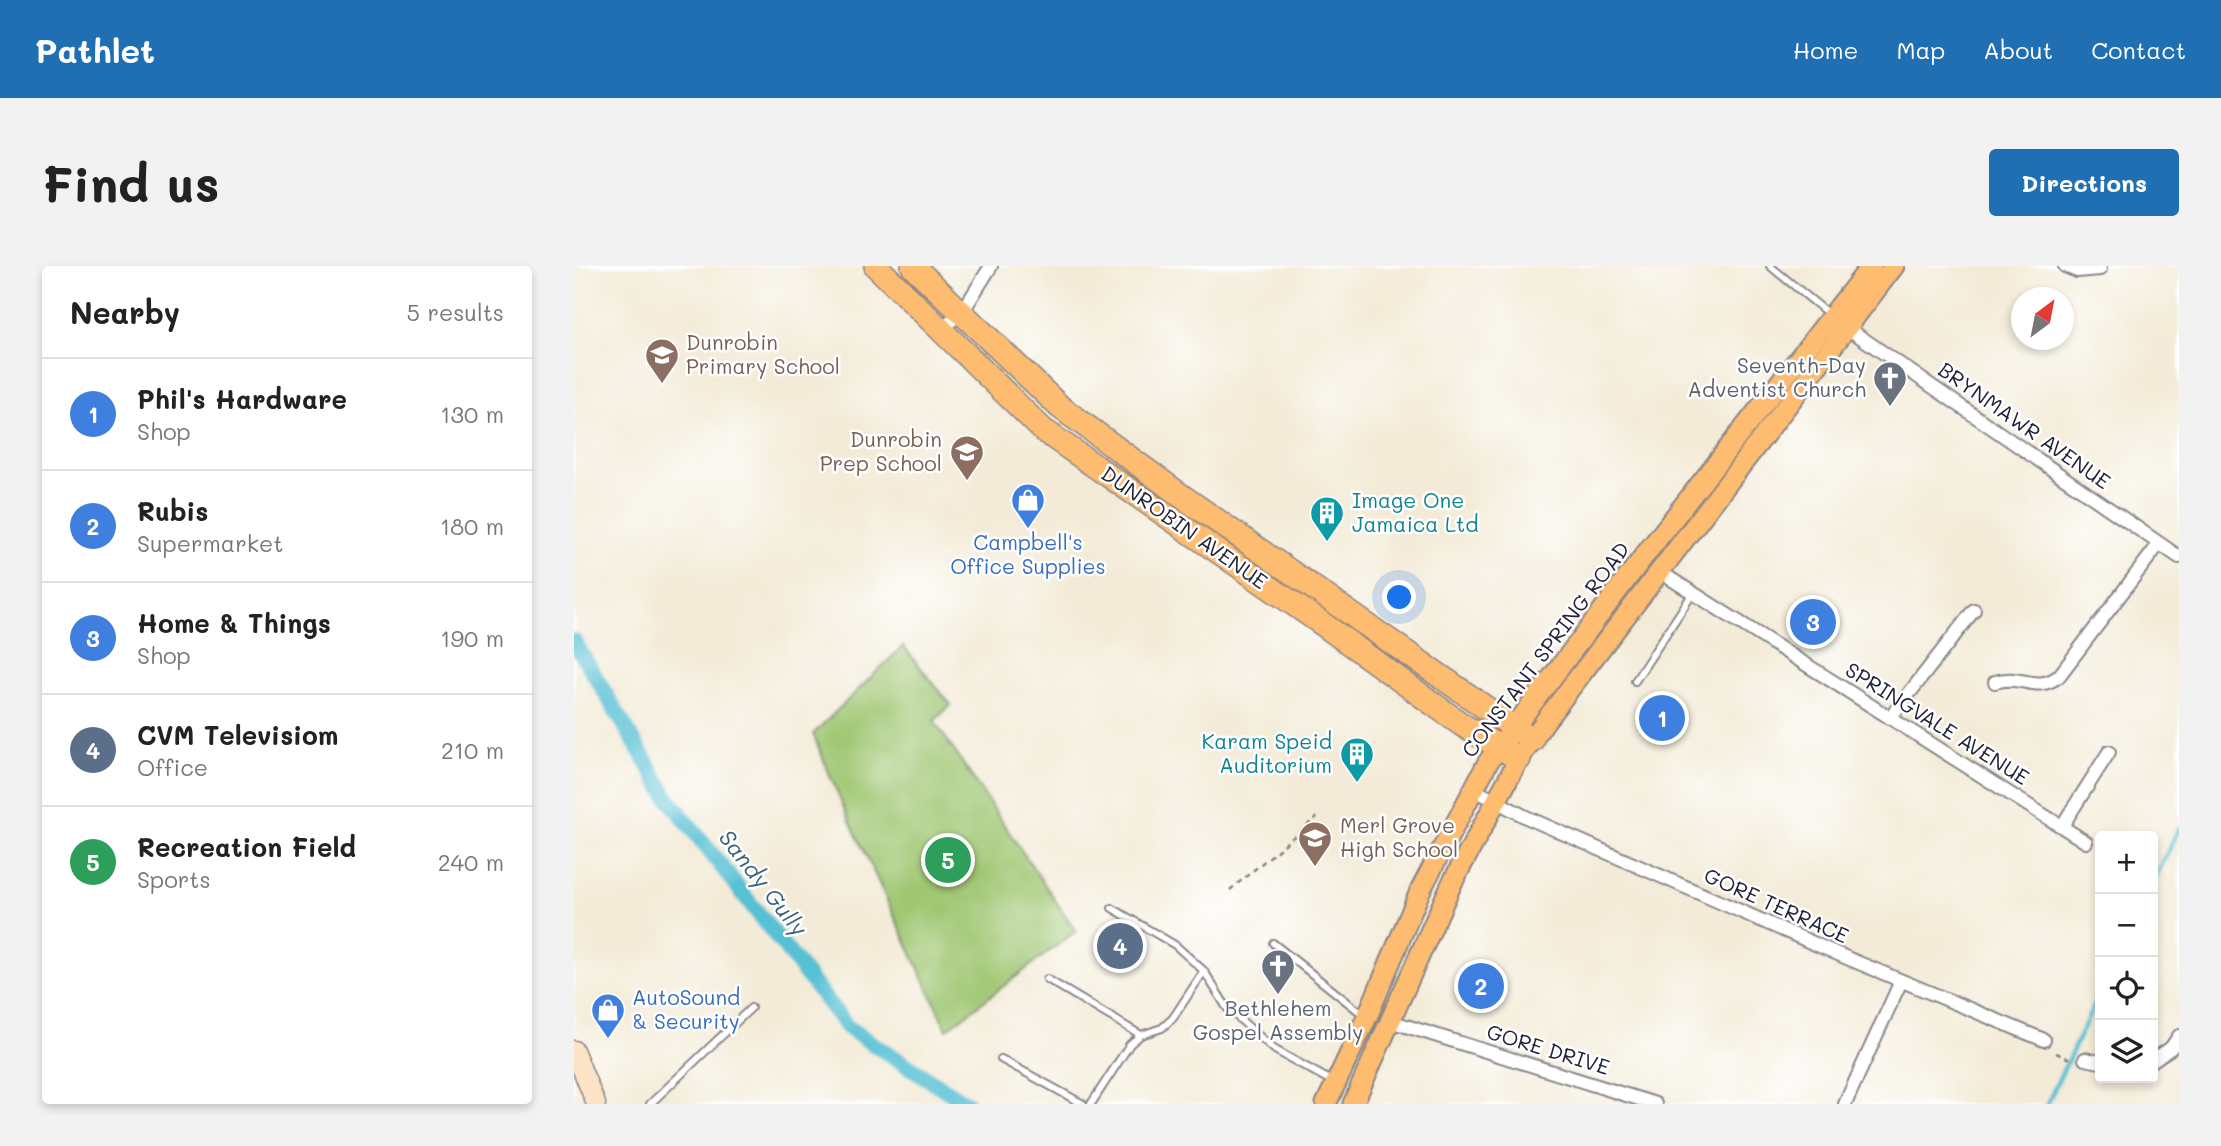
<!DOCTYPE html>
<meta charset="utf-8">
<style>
:root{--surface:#fff;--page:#f2f2f2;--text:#222;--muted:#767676;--line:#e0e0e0;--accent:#1f6fb2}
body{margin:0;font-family:Mali,sans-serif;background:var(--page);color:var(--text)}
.controls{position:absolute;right:21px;bottom:21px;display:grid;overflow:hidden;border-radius:7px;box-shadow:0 4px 10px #0003}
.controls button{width:63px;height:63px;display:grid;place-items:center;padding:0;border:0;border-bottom:2px solid var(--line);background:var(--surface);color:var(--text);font:35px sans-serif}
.compass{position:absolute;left:1437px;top:21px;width:63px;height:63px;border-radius:50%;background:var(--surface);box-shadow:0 4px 10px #0003;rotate:32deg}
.you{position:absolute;left:826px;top:332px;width:24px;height:24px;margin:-18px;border:5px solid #fff;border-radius:50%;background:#1a73e8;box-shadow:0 0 0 10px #1a73e833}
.badge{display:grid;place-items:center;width:46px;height:46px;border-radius:50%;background:var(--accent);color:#fff;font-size:23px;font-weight:700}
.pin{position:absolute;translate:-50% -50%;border:4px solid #fff;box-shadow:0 2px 7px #0006}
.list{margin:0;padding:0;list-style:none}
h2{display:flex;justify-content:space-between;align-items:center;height:91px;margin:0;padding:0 28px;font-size:30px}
h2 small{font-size:23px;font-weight:400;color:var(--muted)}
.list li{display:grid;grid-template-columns:46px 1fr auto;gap:21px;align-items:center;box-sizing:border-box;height:112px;padding:0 28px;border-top:2px solid var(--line)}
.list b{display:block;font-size:26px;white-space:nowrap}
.list p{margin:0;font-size:23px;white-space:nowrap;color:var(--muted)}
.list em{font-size:23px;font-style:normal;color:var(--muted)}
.icon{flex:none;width:38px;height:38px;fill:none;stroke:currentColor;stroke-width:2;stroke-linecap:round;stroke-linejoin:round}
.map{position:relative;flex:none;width:1605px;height:838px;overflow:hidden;border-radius:7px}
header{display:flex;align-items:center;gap:42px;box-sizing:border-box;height:98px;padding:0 35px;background:var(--accent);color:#fff}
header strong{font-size:33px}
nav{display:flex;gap:38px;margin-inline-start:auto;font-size:24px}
.intro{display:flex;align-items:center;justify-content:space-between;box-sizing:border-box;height:168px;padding:0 42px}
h1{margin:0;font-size:49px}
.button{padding:18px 32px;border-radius:7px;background:var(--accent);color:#fff;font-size:24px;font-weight:700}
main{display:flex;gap:42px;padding:0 42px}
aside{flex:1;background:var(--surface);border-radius:7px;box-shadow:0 4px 10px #0003}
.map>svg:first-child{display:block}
</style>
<header>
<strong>Pathlet</strong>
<nav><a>Home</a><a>Map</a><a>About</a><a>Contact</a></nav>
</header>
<div class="intro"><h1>Find us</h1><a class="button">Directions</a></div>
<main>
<aside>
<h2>Nearby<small>5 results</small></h2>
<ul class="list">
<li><span class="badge" style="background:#3f7fe0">1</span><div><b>Phil's Hardware</b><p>Shop</p></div><em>130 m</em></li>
<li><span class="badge" style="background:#3f7fe0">2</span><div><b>Rubis</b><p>Supermarket</p></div><em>180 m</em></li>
<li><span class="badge" style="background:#3f7fe0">3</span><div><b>Home &amp; Things</b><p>Shop</p></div><em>190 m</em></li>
<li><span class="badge" style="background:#5c6f8a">4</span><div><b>CVM Televisiom</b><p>Office</p></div><em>210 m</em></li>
<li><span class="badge" style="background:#2e9e5b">5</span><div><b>Recreation Field</b><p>Sports</p></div><em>240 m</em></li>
</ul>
</aside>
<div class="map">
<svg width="1605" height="838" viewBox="0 0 1605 838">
<rect width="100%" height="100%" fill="#fff"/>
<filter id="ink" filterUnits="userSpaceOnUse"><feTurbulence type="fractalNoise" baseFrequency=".0143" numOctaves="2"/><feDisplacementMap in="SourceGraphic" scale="14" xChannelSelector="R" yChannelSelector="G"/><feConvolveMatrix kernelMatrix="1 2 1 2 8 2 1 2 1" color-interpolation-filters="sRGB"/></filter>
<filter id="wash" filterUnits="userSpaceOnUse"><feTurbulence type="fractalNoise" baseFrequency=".00686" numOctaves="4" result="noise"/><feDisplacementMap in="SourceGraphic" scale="28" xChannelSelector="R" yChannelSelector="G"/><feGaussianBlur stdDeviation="1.57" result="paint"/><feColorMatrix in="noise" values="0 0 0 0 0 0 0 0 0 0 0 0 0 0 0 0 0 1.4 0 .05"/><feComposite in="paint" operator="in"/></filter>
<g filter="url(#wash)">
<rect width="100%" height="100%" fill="#f3ebd7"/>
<path fill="#9fc671" stroke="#607456" stroke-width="2" d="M329,380L377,439L360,455L502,665L373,763L268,538L239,468Z"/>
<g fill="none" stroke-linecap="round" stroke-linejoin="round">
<path stroke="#57c0d4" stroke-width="4.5" d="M1579,617L1605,562
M1473,838L1526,727"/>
<path stroke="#57c0d4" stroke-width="16" d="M0,375L94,532L274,762L394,838"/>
</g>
</g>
<g filter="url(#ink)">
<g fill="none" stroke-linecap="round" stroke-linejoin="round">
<g stroke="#8a8689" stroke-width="10">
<path id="lane" d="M1196,0L1256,49
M1061,415L1119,327
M538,642L601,679L630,705L653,742L701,784L761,817
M699,677L791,750
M473,713L567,769
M427,793L509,838
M76,838L177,742
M517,838L556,778L567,769L588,762L599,752L630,705"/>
</g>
<g stroke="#8a8689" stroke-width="16">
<path id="street" d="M1491,0L1503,5L1526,3
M1272,61L1605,291
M365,63L387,48L417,0
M1086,306L1512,576
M1421,416C1447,407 1461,428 1485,410L1585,278
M1316,452L1400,344
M899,523L952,551L1273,692L1470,774
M1488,560L1535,486
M816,755L1081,838
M1511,793L1526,796
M1579,794L1597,782L1605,770
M1271,838L1327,715"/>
</g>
<g stroke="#8a8689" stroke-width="21">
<path id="secondary" d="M0,784L22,838"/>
</g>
<g stroke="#8a8689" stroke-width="23">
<path id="primary" d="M752,838L793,751L847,623L914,496L1067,294L1297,0
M779,838L878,617L945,493L971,455L1320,0"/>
</g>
<g stroke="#8a8689" stroke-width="26">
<path id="highway" d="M302,0L469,164L750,359L887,458L945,493
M339,0L486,141L609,231L958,474"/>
</g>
<path stroke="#8a8689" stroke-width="2.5" stroke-dasharray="5 5" stroke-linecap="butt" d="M656,624L743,551
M1482,787L1498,794"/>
<use href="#lane" stroke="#fff" stroke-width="6"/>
<use href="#street" stroke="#fff" stroke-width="12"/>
<use href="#secondary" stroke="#fee4c6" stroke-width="18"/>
<use href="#primary" stroke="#fdbc70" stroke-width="19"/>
<use href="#highway" stroke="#fdbc70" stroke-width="23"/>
</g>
</g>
<defs>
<g id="school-pin" transform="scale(1.75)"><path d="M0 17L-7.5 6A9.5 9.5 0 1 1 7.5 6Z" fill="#8d6e63" stroke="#fff"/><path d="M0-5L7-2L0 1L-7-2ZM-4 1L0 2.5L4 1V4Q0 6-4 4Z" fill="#fff"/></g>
<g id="church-pin" transform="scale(1.75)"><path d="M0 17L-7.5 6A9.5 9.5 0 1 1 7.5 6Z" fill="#6b7280" stroke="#fff"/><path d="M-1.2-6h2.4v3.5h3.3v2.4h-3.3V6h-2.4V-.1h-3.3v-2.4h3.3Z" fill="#fff"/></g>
<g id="shop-pin" transform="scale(1.75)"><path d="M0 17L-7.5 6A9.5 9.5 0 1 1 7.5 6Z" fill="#3f7fe0" stroke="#fff"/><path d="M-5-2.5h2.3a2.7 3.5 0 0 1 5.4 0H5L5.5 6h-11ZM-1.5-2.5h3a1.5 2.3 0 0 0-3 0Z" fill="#fff"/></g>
<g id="building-pin" transform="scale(1.75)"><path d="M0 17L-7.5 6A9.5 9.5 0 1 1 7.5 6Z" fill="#0f9aa8" stroke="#fff"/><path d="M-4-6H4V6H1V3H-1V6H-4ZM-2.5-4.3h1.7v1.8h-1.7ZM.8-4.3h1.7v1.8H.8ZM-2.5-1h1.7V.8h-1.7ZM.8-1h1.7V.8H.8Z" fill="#fff"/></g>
</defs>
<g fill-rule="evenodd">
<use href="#school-pin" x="88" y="89"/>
<use href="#church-pin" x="1316" y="112"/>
<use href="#school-pin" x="393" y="186"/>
<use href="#shop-pin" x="454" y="234"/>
<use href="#building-pin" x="753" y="247"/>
<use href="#building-pin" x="783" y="488"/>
<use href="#school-pin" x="741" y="572"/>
<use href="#church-pin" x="704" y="700"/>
<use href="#shop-pin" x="34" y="744"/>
</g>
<g text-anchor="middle" stroke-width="5" stroke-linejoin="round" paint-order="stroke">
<g font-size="21" fill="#785e54" stroke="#fff" text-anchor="start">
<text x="112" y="84">Dunrobin<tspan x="112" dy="24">Primary School</tspan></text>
<text x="368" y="181" text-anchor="end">Dunrobin<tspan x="368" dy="24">Prep School</tspan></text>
<text x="766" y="567">Merl Grove<tspan x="766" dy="24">High School</tspan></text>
</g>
<g font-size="21" fill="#5b616d" stroke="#fff" text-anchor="end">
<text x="1292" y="107">Seventh-Day<tspan x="1292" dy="24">Adventist Church</tspan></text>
<text x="704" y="750" text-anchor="middle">Bethlehem<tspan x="704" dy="24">Gospel Assembly</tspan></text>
</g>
<g font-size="21" fill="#22223b" stroke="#fff">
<text transform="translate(1450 160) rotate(35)" y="7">BRYNMAWR AVENUE</text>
<text transform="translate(610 262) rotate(35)" y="7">DUNROBIN AVENUE</text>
<text transform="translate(972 384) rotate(-53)" y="7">CONSTANT SPRING ROAD</text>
<text transform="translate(1363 458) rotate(32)" y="7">SPRINGVALE AVENUE</text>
<text transform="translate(1202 640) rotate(24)" y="7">GORE TERRACE</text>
<text transform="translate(974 784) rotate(17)" y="7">GORE DRIVE</text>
</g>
<g font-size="21" fill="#0d838f" stroke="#fff" text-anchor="start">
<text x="778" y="242">Image One<tspan x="778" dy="24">Jamaica Ltd</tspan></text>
<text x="758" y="483" text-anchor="end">Karam Speid<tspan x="758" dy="24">Auditorium</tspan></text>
</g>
<g font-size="21" fill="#366cbe" stroke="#fff">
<text x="454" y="284">Campbell's<tspan x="454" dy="24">Office Supplies</tspan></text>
<text x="58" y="739" text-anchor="start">AutoSound<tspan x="58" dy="24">&amp; Security</tspan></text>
</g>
<g font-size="23" font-style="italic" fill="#376178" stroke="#fff">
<text transform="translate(189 617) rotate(52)" y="8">Sandy Gully</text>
</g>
</g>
</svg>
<div class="controls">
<button>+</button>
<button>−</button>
<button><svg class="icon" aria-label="locate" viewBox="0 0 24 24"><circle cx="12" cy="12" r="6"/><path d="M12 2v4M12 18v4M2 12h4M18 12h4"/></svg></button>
<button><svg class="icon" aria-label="layers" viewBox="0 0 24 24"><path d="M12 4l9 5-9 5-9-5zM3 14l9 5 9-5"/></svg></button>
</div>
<svg class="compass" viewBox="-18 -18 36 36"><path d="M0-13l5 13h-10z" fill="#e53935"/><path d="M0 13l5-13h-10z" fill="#767676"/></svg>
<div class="you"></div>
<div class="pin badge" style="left:1088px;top:452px;background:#3f7fe0">1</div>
<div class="pin badge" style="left:907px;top:720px;background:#3f7fe0">2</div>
<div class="pin badge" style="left:1239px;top:356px;background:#3f7fe0">3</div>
<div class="pin badge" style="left:546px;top:680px;background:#5c6f8a">4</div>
<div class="pin badge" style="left:374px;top:594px;background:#2e9e5b">5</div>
</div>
</main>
